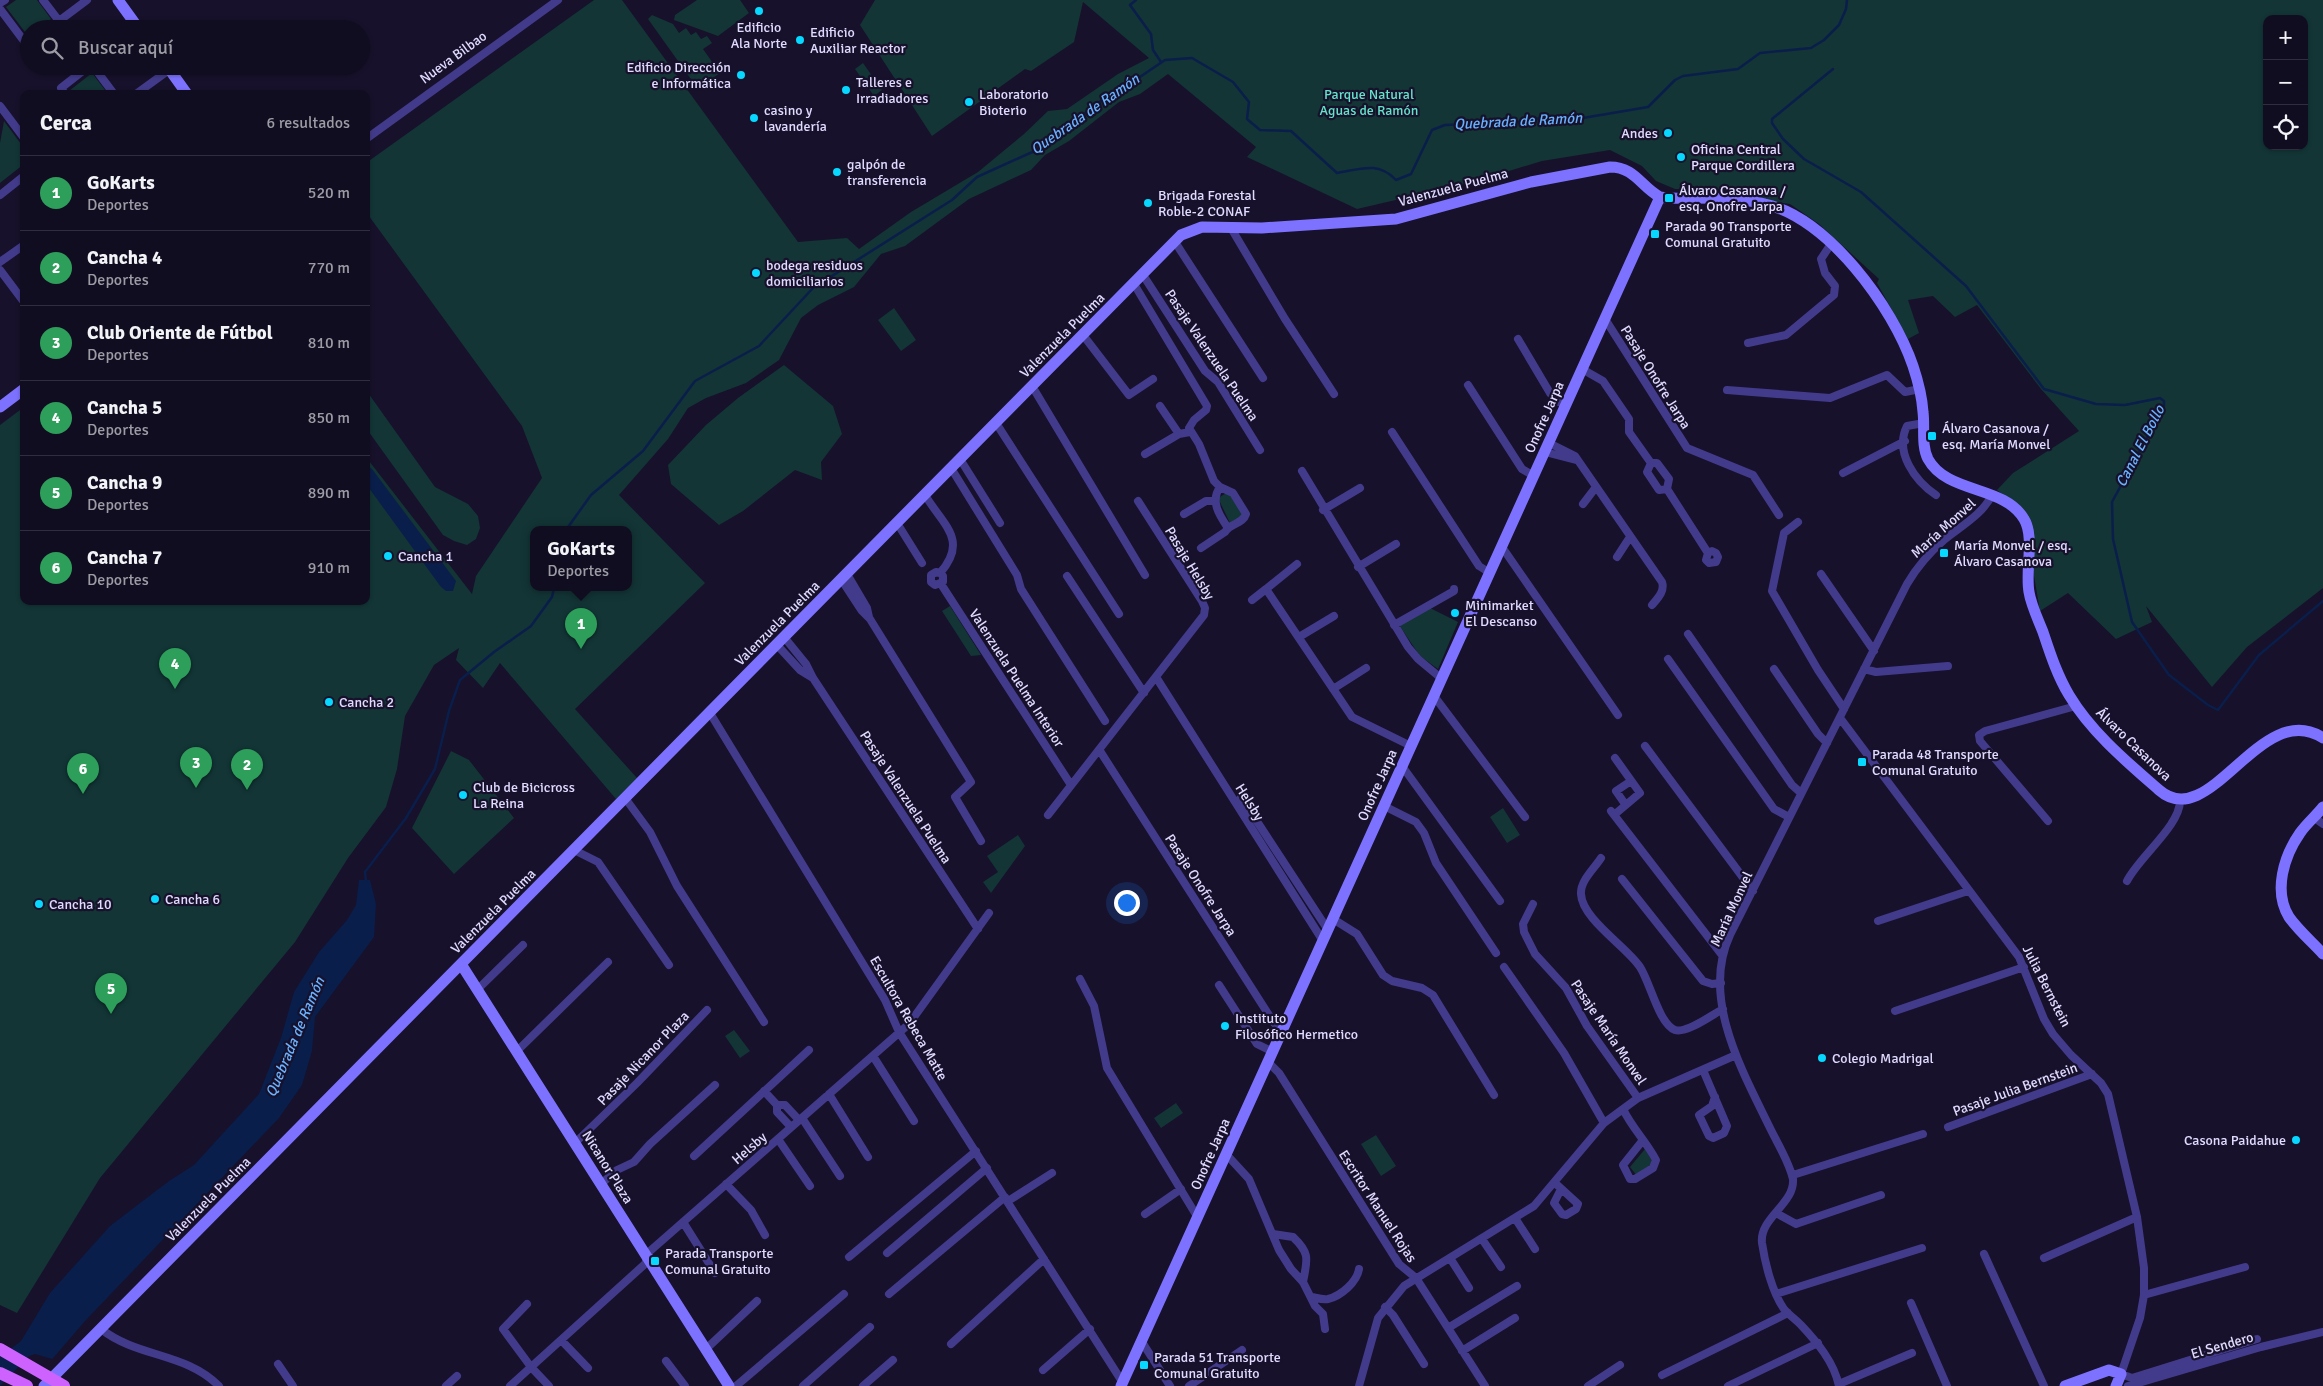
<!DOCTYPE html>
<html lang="es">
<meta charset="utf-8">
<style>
:root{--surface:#110d20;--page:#1a1629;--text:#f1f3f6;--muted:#9c9ca5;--line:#302d3e;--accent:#1a73e8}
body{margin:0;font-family:Signika,sans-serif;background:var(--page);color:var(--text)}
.controls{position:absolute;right:15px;top:15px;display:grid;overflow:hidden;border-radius:10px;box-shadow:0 1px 4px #0004}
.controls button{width:45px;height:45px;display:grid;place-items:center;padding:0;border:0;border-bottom:1px solid var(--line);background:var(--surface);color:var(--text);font:25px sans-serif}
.you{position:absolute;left:1126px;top:902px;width:18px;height:18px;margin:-12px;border:4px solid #fff;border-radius:50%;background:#1a73e8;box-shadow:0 0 0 8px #1a73e833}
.badge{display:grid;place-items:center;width:32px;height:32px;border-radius:50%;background:var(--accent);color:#fff;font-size:16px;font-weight:700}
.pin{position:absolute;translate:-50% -41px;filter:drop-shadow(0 1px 2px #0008)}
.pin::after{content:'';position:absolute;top:26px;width:18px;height:15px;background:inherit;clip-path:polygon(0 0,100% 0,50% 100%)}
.popup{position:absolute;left:530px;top:526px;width:102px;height:65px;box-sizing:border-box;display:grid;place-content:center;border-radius:10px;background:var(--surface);filter:drop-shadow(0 1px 4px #0005);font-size:16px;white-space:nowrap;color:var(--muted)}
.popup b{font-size:19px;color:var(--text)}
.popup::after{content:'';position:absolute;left:50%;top:100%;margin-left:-10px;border:10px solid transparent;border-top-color:var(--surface)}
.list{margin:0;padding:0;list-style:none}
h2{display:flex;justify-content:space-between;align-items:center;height:65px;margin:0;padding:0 20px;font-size:21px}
h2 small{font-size:16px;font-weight:400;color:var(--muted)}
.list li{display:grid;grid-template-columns:32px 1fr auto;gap:15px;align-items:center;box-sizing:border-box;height:75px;padding:0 20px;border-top:1px solid var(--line)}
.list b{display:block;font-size:19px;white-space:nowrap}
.list p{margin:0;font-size:16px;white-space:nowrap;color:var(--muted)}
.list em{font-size:16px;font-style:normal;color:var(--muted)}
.icon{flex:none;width:28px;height:28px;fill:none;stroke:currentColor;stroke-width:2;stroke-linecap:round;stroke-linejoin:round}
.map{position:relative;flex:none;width:2323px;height:1386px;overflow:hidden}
.search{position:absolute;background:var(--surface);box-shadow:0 1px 4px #0004;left:20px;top:20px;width:350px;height:55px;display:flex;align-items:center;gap:12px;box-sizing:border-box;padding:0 18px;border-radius:28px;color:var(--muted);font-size:19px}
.panel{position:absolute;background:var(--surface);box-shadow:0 1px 4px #0004;left:20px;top:90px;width:350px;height:515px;border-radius:10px}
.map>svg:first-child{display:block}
</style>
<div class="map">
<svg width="2323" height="1386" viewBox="0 0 2323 1386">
<rect width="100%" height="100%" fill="#17112b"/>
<path fill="#133536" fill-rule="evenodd" d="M16,0H37L51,19L38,29H29L28,36L6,7Z
M594,0H622L798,242L847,238L859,249L911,212L978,172L1024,134L1048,111L1067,109L1118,74L1149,58L1083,2L1074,42L1031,71L1025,69L932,136L860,25L875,0H2323V588L2247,647L2212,687L2146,606L2152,622L2116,639L2068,593L2040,611L2023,511L1997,490L2013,473L2079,431L2041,389L1977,305L1955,317L1933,296L1908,300L1919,333L1908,339L1877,283L1879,279L1819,224L1790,204L1727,195L1723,189H1675L1656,181L1642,166L1610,150L1542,161L1473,182L1357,209L1247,157L1256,147L1168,74L1140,94L1119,102L1069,141L1045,155L1031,170L969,199L905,246L881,254L854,287L818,305L801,318L779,360L746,383L706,398L688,408L668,439L619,495L705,583L575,709L637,778L616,799L500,663L483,688L456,660L459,648L434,665L405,716L397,769L386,807L348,858L295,942L100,1178L17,1313L0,1305V425L24,407V601H366V457L472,594L476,576L542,478L522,426L366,212V163ZM2267,19H2304V146H2267ZM534,530H628V588H534Z
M697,0H740L749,13L718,36L674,20L675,15Z
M652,15L673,24L679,33L686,28L691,35L696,32L701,39L707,36L712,43L703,49L720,73L698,89L648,19Z
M863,63L882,90L874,96L855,69Z
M92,73L108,94H71L69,91Z
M4,121L24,148V164L0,183V143Z
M894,308L916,340L901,351L878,320Z
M784,365L833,406L842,434L821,462L822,480L795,470L743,511L719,525L671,484L668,465L706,425L738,398Z
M366,390L435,487L468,504L478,516L480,528L476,539L467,545L454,541L443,535L366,428Z
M1228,492L1243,515L1230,523L1218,498Z
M950,606L981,655L971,656L942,611Z
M1430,608L1458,622L1438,669L1420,656L1399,625Z
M451,751L469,760L514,818L454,874L412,828Z
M1503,808L1520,835L1507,843L1490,817Z
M1018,835L1025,846L991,893L983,882L998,872L987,856Z
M734,1030L750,1051L740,1058L725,1036Z
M1176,1103L1183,1113L1161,1128L1154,1118Z
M1376,1135L1396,1166L1381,1176L1361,1144Z
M1645,1149L1655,1166L1637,1176L1630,1167Z"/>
<path fill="#0a1e4b" d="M369,467L372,469L456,581L453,591H446L441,587L366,484V468Z
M359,880H370L376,904L374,937L315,1017L312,1051L302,1085L279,1118L86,1320L54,1357L52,1359L35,1354L29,1356L0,1386V1357L21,1341L50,1293L110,1226L169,1181L194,1165L259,1094L281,1038L294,992L319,952L347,920L356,905Z"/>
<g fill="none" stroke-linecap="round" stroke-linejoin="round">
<path stroke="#0a1e4b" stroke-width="2.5" d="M1136,0L1130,5L1151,34L1153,50L1161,62
M1833,69L1772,119V123L1783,139L1804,159L1861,192L1966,286L2044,389L2096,404L2125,405L2160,398L2164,401V406L2112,502L2113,539L2132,622L2169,675L2208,705L2218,710L2259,655L2323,601
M566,530L591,495L643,451L695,381L759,346L813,288L952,200L977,177L1039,149L1111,93L1131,83L1165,60L1192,58L1233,82L1249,102L1247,119L1260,130L1291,131L1337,173C1361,169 1378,161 1396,180L1411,174L1432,130L1445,125L1519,122L1541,118L1571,120L1648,107L1675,80L1683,76L1738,69L1760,53L1811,48L1824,40L1839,25L1846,9L1847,0
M366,881L365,872L406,818L435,769L449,711L460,680L494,652L531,626L552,597L554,588"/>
<path stroke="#423b8b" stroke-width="8" d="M43,0L59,21L87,0
M0,3L5,0
M0,9L27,45L29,44
M49,29L59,21
M93,66L114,94
M65,94L61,88L89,66
M136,94L169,70
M0,106L24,138
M366,139L558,0
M0,195L24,176
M1231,228L1285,319L1334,394
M1175,242L1263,378
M0,262L24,245
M0,270L24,302
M1143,275L1205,371L1218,382L1260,450
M1134,284L1207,406L1206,410L1194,420L1189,428L1199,444L1214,481L1220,487L1233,493L1246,514C1243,524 1230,523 1225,532L1201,548
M1605,319L1687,448L1753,475L1779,515
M1083,335L1129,395L1153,379
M1518,339L1550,393L1557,401L1566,405
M1748,343L1786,335L1834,295L1835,286L1825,273L1821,259L1831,244
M1582,369L1603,381L1629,419V432L1651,463H1657L1669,479L1667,489
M1468,385L1522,469L1534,476
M1032,386L1145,575
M1727,390L1830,398L1887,375L1905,392L1920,389
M1160,406L1179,434
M996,423L1119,614
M1924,423L1907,426C1894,452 1915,481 1936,495
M1392,432L1479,566L1490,573
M1549,443L1575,456L1662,582C1665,591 1658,598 1652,605
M1545,452L1576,460
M1145,454L1179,434L1190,432
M960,459L1000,523
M1651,463L1647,472L1659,490L1667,489
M951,468L1017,575L1021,589L1105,721
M1302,471L1408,647L1418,659L1442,679
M1843,473L1905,441
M1220,487C1210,501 1219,515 1228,528
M1667,489L1708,553L1706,560L1709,563L1716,562L1718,557L1716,553L1712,551L1708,553
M925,495C943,525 969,540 940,573L936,572L931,575V582L935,585L943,582V576L940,573
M1583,504L1596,487
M1323,510L1360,488
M1184,514L1206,501H1215
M1798,522L1784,533L1772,591L1818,670L1844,709
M897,523L922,563
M1502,547L1618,715
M1617,557L1630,537
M1297,564L1266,589L1352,717L1411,746
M1358,567L1396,544
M847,574L867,608L869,617
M1821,574L1874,651
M1067,576L1144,693
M841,579L862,611L870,619L971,782L955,797L981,841
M941,584L1071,785
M1252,600L1266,589
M1394,625L1454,591V589
M1688,634L1792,785L1801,793
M784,637L806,664L813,678L978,929
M1299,637L1334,616
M777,645L800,670L813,678
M1668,659L1774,809L1789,817
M1774,669L1818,734L1827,743
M1864,669L1876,672L1948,666
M1156,677L1323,941
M1333,689L1366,668
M1434,696L1525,817
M710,713L885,1000L899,1032L1123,1383
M1840,718L2019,957L2044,1019L2053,1034L2071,1055L2101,1083L2108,1094L2137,1217L2144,1268V1295L2140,1318L2121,1374L2132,1378L2257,1339
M1645,746L1753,891
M1100,751L1274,1023L1282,1031
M1402,766L1500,901
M1241,797L1328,930
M625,798L650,832L677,886L764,1022
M1625,804L1616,791L1631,781
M1384,806L1416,822L1424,833L1436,863L1496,953
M1611,811L1722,955
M1048,815L1204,615L1205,608L1202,601L1138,501
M1614,815L1640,793L1615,758
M2313,817L2323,824
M2048,821L1980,741L1979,735L1985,731L2076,706
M574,850L598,862L669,965
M1601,858C1594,869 1580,881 1581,894C1582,919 1627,947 1640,967C1650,982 1659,1024 1675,1030C1686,1034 1712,1015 1723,1009
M1622,879L1703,981L1712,984L1721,983
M2127,881C2139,857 2181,825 2180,800
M1533,904L1523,924L1524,932L1535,954L1566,988L1587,1026L1638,1098
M1333,919L1357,934L1383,975L1392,981L1422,988L1433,995L1494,1095
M1878,921L1968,891
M1504,967L1564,1053L1604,1123
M1080,979L1094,1006L1107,1068L1198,1218
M1219,985L1257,1044L1273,1052
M478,989L523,945
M1895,1011L2024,967
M517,1051L608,962
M873,1056L914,1121
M1268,1062L1279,1073L1399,1264L1416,1278L1485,1386
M1703,1070L1727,1126L1724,1133L1713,1138L1709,1136L1699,1115L1712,1106L1715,1097
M764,1091L777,1105V1112L791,1127
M829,1094L868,1157
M777,1105H785L799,1120
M1623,1109C1632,1128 1646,1141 1656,1160L1653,1168L1635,1179H1630L1623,1165L1643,1140
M802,1118L840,1176
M1948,1127L2092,1074
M778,1139L810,1186
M575,1143L637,1083L707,1010
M1226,1154L1249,1179L1279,1250L1291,1269L1303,1282L1315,1306L1323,1314L1325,1329
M694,1156L809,1050
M1793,1175L1923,1134
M1555,1183L1578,1204L1576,1209L1566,1215L1562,1214L1554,1203L1561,1189
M601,1184L617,1170L634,1162L650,1144L715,1085
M726,1184L751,1210L765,1235
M1008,1201L1052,1173
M1776,1213L1796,1224L1881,1195
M1145,1214L1181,1189
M1515,1218L1535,1249
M683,1222L715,1273
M1273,1234L1293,1237C1311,1254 1307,1260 1303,1282
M1482,1239L1501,1267
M887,1253L987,1168
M1984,1254L2044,1386
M849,1257L976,1151
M1450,1258L1469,1288
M2044,1258L2137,1217
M889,1294L1005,1197
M1776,1294L1922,1248
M2144,1295L2245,1267
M1312,1297C1317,1298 1323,1300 1328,1299C1341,1296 1357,1282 1359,1269
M1911,1303L1947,1386
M527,1304L503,1329L531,1367L549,1386
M1385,1307L1393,1315L1424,1364
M1448,1328L1517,1286
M101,1329C138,1358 185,1352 219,1386
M561,1340L588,1368
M1142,1342L1170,1386
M951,1344L1044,1259
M706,1349L757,1301
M1462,1351L1515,1318
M666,1361L685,1386
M278,1364L293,1386
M1043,1370L1090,1329
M1662,1375L1788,1313
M1839,1384L1912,1353
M446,1386L457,1376
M510,1386L645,1264L650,1251L909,1024L989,913
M736,1386L844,1294
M803,1386L870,1327
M863,1386L893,1360
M1189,1386L1242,1350
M1359,1386L1378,1318L1404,1286L1534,1206L1604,1123L1623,1109L1638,1098L1736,1055
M1588,1386L1620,1365
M1728,1386L1818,1343
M1839,1386C1834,1362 1817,1342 1801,1325C1795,1319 1789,1315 1784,1309C1772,1292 1765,1263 1762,1243C1759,1218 1795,1204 1793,1179C1789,1162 1779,1146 1771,1130C1744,1074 1700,999 1730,935L1907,584C1917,567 1929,553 1944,540C1961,526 1982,515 1992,495
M2128,1386L2261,1347L2323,1332"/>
<path stroke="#7d72ff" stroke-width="11" d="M118,0L139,29
M167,66L187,94
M0,407L24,389
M2323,807C2316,816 2307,823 2300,833C2284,856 2273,891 2289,917C2298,930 2312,942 2323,954
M461,964L729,1386
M44,1386L1181,235L1202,227L1262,228L1396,219L1531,182L1610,167C1635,167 1641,187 1660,197C1670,199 1681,198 1692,198C1716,198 1741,198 1765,204C1828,218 1893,307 1913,366C1918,381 1922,396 1923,412C1925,427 1921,445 1928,459C1947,494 2004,485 2024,519C2035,537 2025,570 2029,592C2031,605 2038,619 2043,632C2050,653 2057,675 2069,695C2091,732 2127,762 2159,790C2210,835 2261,697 2323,738
M1121,1386L1660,197
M2065,1386L2109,1370L2121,1374L2116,1386"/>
<path stroke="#cd62ff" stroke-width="12" d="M0,1349L64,1386
M0,1373L27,1386"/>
</g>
<g fill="#07d8ff" stroke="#17112b" stroke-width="2">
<circle cx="759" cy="11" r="5"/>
<circle cx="800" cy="40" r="5"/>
<circle cx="741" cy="75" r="5"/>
<circle cx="846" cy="90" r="5"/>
<circle cx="969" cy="102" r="5"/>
<circle cx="754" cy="118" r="5"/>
<circle cx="1668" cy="133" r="5"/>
<circle cx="1681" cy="157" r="5"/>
<circle cx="837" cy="172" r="5"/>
<rect x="1664" y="193" width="10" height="10" rx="2.5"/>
<circle cx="1148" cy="203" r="5"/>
<rect x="1650" y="229" width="10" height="10" rx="2.5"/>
<circle cx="756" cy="273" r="5"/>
<rect x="1927" y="431" width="10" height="10" rx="2.5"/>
<rect x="1939" y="548" width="10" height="10" rx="2.5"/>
<circle cx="388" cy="556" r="5"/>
<circle cx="1455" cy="613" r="5"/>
<circle cx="329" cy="702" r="5"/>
<rect x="1857" y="757" width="10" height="10" rx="2.5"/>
<circle cx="463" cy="795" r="5"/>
<circle cx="155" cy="899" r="5"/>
<circle cx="39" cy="904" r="5"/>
<circle cx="1225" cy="1026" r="5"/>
<circle cx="1822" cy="1058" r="5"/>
<circle cx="2296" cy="1140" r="5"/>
<rect x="650" y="1256" width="10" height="10" rx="2.5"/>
<rect x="1139" y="1360" width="10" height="10" rx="2.5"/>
</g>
<g text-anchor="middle" stroke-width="4.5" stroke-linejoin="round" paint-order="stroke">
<g font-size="14" fill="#e1dbff" stroke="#17112b" text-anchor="start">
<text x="759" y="32" text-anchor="middle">Edificio<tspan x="759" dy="16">Ala Norte</tspan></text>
<text x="810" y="37">Edificio<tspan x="810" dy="16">Auxiliar Reactor</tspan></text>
<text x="731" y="72" text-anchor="end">Edificio Dirección<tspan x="731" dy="16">e Informática</tspan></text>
<text x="856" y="87">Talleres e<tspan x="856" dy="16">Irradiadores</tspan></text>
<text x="979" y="99">Laboratorio<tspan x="979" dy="16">Bioterio</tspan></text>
<text x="764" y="115">casino y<tspan x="764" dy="16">lavandería</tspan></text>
<text x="1658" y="138" text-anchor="end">Andes</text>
<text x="1691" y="154">Oficina Central<tspan x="1691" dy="16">Parque Cordillera</tspan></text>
<text x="847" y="169">galpón de<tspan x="847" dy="16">transferencia</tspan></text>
<text x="1679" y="195">Álvaro Casanova /<tspan x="1679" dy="16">esq. Onofre Jarpa</tspan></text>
<text x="1158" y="200">Brigada Forestal<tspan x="1158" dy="16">Roble-2 CONAF</tspan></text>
<text x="1665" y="231">Parada 90 Transporte<tspan x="1665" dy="16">Comunal Gratuito</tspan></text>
<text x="766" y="270">bodega residuos<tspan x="766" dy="16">domiciliarios</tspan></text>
<text x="1942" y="433">Álvaro Casanova /<tspan x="1942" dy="16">esq. María Monvel</tspan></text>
<text x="1954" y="550">María Monvel / esq.<tspan x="1954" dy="16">Álvaro Casanova</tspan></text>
<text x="398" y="561">Cancha 1</text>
<text x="1465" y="610">Minimarket<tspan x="1465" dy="16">El Descanso</tspan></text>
<text x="339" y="707">Cancha 2</text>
<text x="1872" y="759">Parada 48 Transporte<tspan x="1872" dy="16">Comunal Gratuito</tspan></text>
<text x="473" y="792">Club de Bicicross<tspan x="473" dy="16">La Reina</tspan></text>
<text x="165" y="904">Cancha 6</text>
<text x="49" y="909">Cancha 10</text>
<text x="1235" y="1023">Instituto<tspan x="1235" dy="16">Filosófico Hermetico</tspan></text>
<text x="1832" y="1063">Colegio Madrigal</text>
<text x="2286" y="1145" text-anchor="end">Casona Paidahue</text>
<text x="665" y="1258">Parada Transporte<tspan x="665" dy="16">Comunal Gratuito</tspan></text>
<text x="1154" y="1362">Parada 51 Transporte<tspan x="1154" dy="16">Comunal Gratuito</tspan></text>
</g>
<g font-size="14" fill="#e1dbff" stroke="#17112b">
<text transform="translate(453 57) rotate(-36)" y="5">Nueva Bilbao</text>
<text transform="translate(1453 187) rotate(-15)" y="5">Valenzuela Puelma</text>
<text transform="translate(1062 335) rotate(-45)" y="5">Valenzuela Puelma</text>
<text transform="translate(1212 355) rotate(56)" y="5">Pasaje Valenzuela Puelma</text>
<text transform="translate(1656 377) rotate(58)" y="5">Pasaje Onofre Jarpa</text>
<text transform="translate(1544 417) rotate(-66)" y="5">Onofre Jarpa</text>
<text transform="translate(1943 528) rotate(-42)" y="5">María Monvel</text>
<text transform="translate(1190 563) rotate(59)" y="5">Pasaje Helsby</text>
<text transform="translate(777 623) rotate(-45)" y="5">Valenzuela Puelma</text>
<text transform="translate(1017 678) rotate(57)" y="5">Valenzuela Puelma Interior</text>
<text transform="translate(2134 744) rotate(44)" y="5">Álvaro Casanova</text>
<text transform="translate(1377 785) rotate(-66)" y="5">Onofre Jarpa</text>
<text transform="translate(906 797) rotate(57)" y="5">Pasaje Valenzuela Puelma</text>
<text transform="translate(1250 802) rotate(58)" y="5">Helsby</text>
<text transform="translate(1201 885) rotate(57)" y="5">Pasaje Onofre Jarpa</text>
<text transform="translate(1731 909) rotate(-65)" y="5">María Monvel</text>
<text transform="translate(493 911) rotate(-45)" y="5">Valenzuela Puelma</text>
<text transform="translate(2047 986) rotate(63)" y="5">Julia Bernstein</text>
<text transform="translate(909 1018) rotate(60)" y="5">Escultora Rebeca Matte</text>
<text transform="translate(1609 1032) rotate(56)" y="5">Pasaje María Monvel</text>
<text transform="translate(643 1058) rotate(-46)" y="5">Pasaje Nicanor Plaza</text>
<text transform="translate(2015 1089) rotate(-20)" y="5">Pasaje Julia Bernstein</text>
<text transform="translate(749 1148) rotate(-41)" y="5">Helsby</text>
<text transform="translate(1210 1154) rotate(-66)" y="5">Onofre Jarpa</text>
<text transform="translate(608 1167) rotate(58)" y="5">Nicanor Plaza</text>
<text transform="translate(208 1199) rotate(-45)" y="5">Valenzuela Puelma</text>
<text transform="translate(1378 1206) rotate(57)" y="5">Escritor Manuel Rojas</text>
<text transform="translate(2222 1345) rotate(-16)" y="5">El Sendero</text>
</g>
<g font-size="14" fill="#63e3ca" stroke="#17112b">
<text x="1369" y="99">Parque Natural<tspan x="1369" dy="16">Aguas de Ramón</tspan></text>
</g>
<g font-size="15" font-style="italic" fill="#69b1ff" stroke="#17112b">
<text transform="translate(1085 114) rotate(-35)" y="5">Quebrada de Ramón</text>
<text transform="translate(1518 121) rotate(-3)" y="5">Quebrada de Ramón</text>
<text transform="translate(2140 446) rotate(-63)" y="5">Canal El Bollo</text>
<text transform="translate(295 1037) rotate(-67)" y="5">Quebrada de Ramón</text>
</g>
</g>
</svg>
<div class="controls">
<button>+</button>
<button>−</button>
<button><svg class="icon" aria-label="locate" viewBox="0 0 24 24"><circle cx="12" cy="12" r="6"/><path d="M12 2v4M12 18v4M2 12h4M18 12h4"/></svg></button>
</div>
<div class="you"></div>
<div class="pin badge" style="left:581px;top:649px;background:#2e9e5b">1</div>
<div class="popup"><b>GoKarts</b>Deportes</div>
<div class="pin badge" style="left:247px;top:790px;background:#2e9e5b">2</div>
<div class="pin badge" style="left:196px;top:788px;background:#2e9e5b">3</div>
<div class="pin badge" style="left:175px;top:689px;background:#2e9e5b">4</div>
<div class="pin badge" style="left:111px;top:1014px;background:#2e9e5b">5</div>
<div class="pin badge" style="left:83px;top:794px;background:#2e9e5b">6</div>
<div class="search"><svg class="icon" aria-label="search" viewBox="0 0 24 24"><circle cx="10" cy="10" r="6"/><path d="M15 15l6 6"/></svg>Buscar aquí</div>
<section class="panel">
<h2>Cerca<small>6 resultados</small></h2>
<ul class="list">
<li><span class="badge" style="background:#2e9e5b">1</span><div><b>GoKarts</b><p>Deportes</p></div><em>520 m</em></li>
<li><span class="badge" style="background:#2e9e5b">2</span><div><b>Cancha 4</b><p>Deportes</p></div><em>770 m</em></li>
<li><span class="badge" style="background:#2e9e5b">3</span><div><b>Club Oriente de Fútbol</b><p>Deportes</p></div><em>810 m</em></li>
<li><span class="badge" style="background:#2e9e5b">4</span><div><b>Cancha 5</b><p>Deportes</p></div><em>850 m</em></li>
<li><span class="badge" style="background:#2e9e5b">5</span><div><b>Cancha 9</b><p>Deportes</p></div><em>890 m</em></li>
<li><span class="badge" style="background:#2e9e5b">6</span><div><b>Cancha 7</b><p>Deportes</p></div><em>910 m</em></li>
</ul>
</section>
</div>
